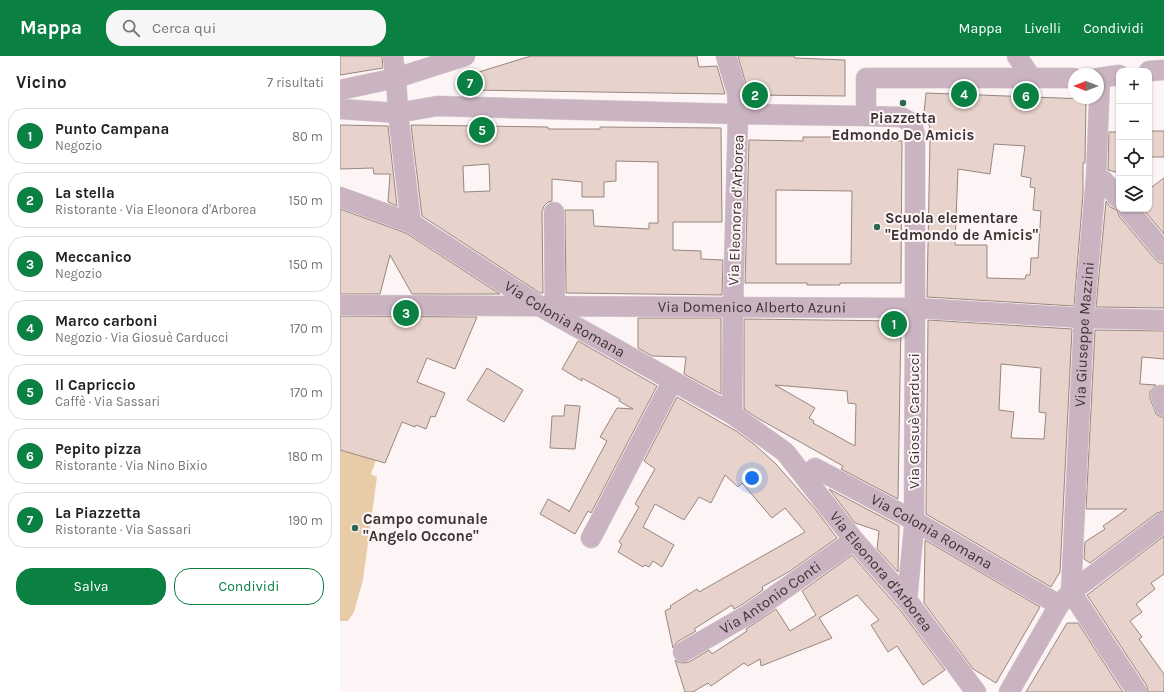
<!DOCTYPE html>
<html lang="it">
<meta charset="utf-8">
<style>
:root{--surface:#fff;--page:#f6f6f6;--text:#222;--muted:#767676;--line:#e0e0e0;--accent:#0b8043}
body{margin:0;font-family:Karla,sans-serif;background:var(--page);color:var(--text)}
.controls{position:absolute;right:12px;top:12px;display:grid;overflow:hidden;border-radius:8px;box-shadow:0 1px 3px #0004}
.controls button{width:36px;height:36px;display:grid;place-items:center;padding:0;border:0;border-bottom:1px solid var(--line);background:var(--surface);color:var(--text);font:20px sans-serif}
.compass{position:absolute;left:728px;top:12px;width:36px;height:36px;border-radius:50%;background:var(--surface);box-shadow:0 1px 3px #0004;rotate:270deg}
.you{position:absolute;left:412px;top:422px;width:14px;height:14px;margin:-10px;border:3px solid #fff;border-radius:50%;background:#1a73e8;box-shadow:0 0 0 6px #1a73e833}
.badge{display:grid;place-items:center;width:26px;height:26px;border-radius:50%;background:var(--accent);color:#fff;font-size:13px;font-weight:700}
.pin{position:absolute;translate:-50% -50%;border:2px solid #fff;box-shadow:0 1px 4px #0006}
.list{margin:0;padding:0;list-style:none}
h2{display:flex;justify-content:space-between;align-items:center;height:52px;margin:0;padding:0 16px;font-size:17px}
h2 small{font-size:13px;font-weight:400;color:var(--muted)}
.list li{display:grid;grid-template-columns:26px 1fr auto;gap:12px;align-items:center;box-sizing:border-box;height:56px;margin:0 8px 8px;padding:0 8px;border:1px solid var(--line);border-radius:16px}
.list b{display:block;font-size:15px;white-space:nowrap}
.list p{margin:0;font-size:13px;white-space:nowrap;color:var(--muted)}
.list em{font-size:13px;font-style:normal;color:var(--muted)}
.actions{display:flex;gap:8px;padding:12px 16px}
.actions a{flex:1;padding:9px 0;border:1px solid var(--accent);border-radius:16px;text-align:center;font-size:14px;color:var(--accent)}
.actions .main{background:var(--accent);color:#fff}
.icon{flex:none;width:22px;height:22px;fill:none;stroke:currentColor;stroke-width:2;stroke-linecap:round;stroke-linejoin:round}
.map{position:relative;flex:none;width:824px;height:636px;overflow:hidden}
header{display:flex;align-items:center;gap:24px;box-sizing:border-box;height:56px;padding:0 20px;background:var(--accent);color:#fff}
header strong{font-size:19px}
nav{display:flex;gap:22px;margin-inline-start:auto;font-size:14px}
.search{width:280px;height:36px;background:var(--page);display:flex;align-items:center;gap:10px;box-sizing:border-box;padding:0 14px;border-radius:16px;color:var(--muted);font-size:15px}
main{display:flex}
aside{flex:1;background:var(--surface)}
.map>svg:first-child{display:block}
</style>
<header>
<strong>Mappa</strong>
<div class="search"><svg class="icon" aria-label="search" viewBox="0 0 24 24"><circle cx="10" cy="10" r="6"/><path d="M15 15l6 6"/></svg>Cerca qui</div>
<nav><a>Mappa</a><a>Livelli</a><a>Condividi</a></nav>
</header>
<main>
<aside>
<h2>Vicino<small>7 risultati</small></h2>
<ul class="list">
<li><span class="badge">1</span><div><b>Punto Campana</b><p>Negozio</p></div><em>80 m</em></li>
<li><span class="badge">2</span><div><b>La stella</b><p>Ristorante · Via Eleonora d'Arborea</p></div><em>150 m</em></li>
<li><span class="badge">3</span><div><b>Meccanico</b><p>Negozio</p></div><em>150 m</em></li>
<li><span class="badge">4</span><div><b>Marco carboni</b><p>Negozio · Via Giosuè Carducci</p></div><em>170 m</em></li>
<li><span class="badge">5</span><div><b>Il Capriccio</b><p>Caffè · Via Sassari</p></div><em>170 m</em></li>
<li><span class="badge">6</span><div><b>Pepito pizza</b><p>Ristorante · Via Nino Bixio</p></div><em>180 m</em></li>
<li><span class="badge">7</span><div><b>La Piazzetta</b><p>Ristorante · Via Sassari</p></div><em>190 m</em></li>
</ul>
<div class="actions"><a class="main">Salva</a><a>Condividi</a></div>
</aside>
<div class="map">
<svg width="824" height="636" viewBox="0 0 824 636">
<rect width="100%" height="100%" fill="#fdf4f5"/>
<path fill="#e8cca8" d="M0,394L36,404L31,418L37,421L23,524L14,556L8,565H0Z"/>
<path fill="#e7d3cb" stroke="#98867f" fill-rule="evenodd" d="M0,0H42L43,12L0,19Z
M191,0H357L359,11L377,10L385,38L131,34L129,19Z
M398,0H454L455,2L505,4V40L409,39Z
M586,37L746,43L745,107H743V138L734,250L587,241L590,84H595L584,57ZM654,88L685,90L681,120L691,122L690,131L695,132L693,154L701,155L698,202H691L690,219H686L685,223L647,222V189H615L618,113L650,118Z
M0,69L48,70L57,150L48,146L50,118H34L33,112L0,113Z
M71,69L208,71V73H260V71L381,72L382,166H333V194L361,195V203L383,204L382,239L226,237L225,154H253L254,170L309,173V167H318V106L276,105V125L264,126V141H242V126L212,123V145L208,146L204,150L202,156L203,237H200L82,160ZM149,108L150,135L124,136L123,110Z
M809,75H824V101H809Z
M769,76H779V117L768,114Z
M463,81H509V85H562L561,227H500V229H467V227H405L409,84L463,85ZM436,134L512,135L511,208H436Z
M824,122V178L803,153H809V133Z
M766,145L770,151L777,154L779,160L815,203L820,207H824V252L756,251Z
M0,153L66,177L160,238H72L50,199L40,238H0Z
M0,260L137,261L115,313L87,302L77,326L105,337L95,361L91,360L86,373L76,369L75,371L62,366L45,407L0,394Z
M298,262H381V338L344,318L346,301L312,300L298,292Z
M404,263L561,265L558,443L501,413L503,410L419,363L404,353ZM435,329L507,335L508,347L516,348L515,390L473,367L474,365L469,362L475,352Z
M588,264L732,273L720,516L711,531L586,458ZM661,308L701,312L699,356L706,357L704,383L671,382L674,356L659,354Z
M755,274L824,275V303L802,301L800,328L816,329L810,336V342L816,358L821,361H824V455L817,457L750,507L744,503L745,486L765,473L763,470L787,453H746Z
M238,285L317,330L251,457L248,455L235,478L200,458L208,443L229,455V456L267,385L260,381L277,352L293,353L279,345L280,343L242,322V325L222,313Z
M147,312L183,334L164,366L127,344Z
M337,341L396,375L414,388L436,408L476,454L497,482L450,515L422,531L423,534L403,548L394,553L392,549L354,573L356,575L337,586L333,592L325,555L331,552L330,550L357,533L359,536L465,476L445,452L432,462L402,427L398,431L385,419L371,447L359,441L344,464L315,448L303,471L334,489L322,511L313,505L309,511L305,509L303,511L278,496L282,488L279,486L299,451L295,448L315,413L304,405Z
M225,349L240,350L235,393L210,392L212,360H224Z
M489,433L559,470L558,516L537,493L539,475L515,467Z
M824,480V518L811,527L815,533L796,548L802,556L790,565L802,581L799,583L824,618V636H808L807,630L747,539Z
M585,484L700,551L656,627L633,613L584,547Z
M512,499L561,555L605,614L583,629L557,590L548,596L531,569L539,564L517,539L479,562L492,582L421,610L420,603L408,610L404,607L371,630L368,627L353,636H345L335,604L338,606L343,607L349,606L369,594L372,598L407,575L406,573L436,553L450,575L476,559L462,535Z
M727,567H738L783,636H686Z"/>
<g fill="none" stroke-linecap="round" stroke-linejoin="round">
<g stroke="#dad1d2" stroke-width="21">
<g id="minor">
<path d="M53,0L57,37L58,57L71,167"/>
<path d="M386,0L397,36L398,58L393,251L392,358"/>
<path d="M677,0L692,23"/>
<path d="M809,15L824,14"/>
<path d="M758,22L779,19"/>
<path d="M0,34L56,22L125,0"/>
<path d="M0,53L58,57L97,50L398,58L526,60L561,61L572,67L575,79V252L574,471L567,544"/>
<path d="M526,60V22H734"/>
<path d="M756,122L763,124L779,143"/>
<path id="s1" d="M0,141L71,167L201,251L392,358L445,396L514,484L567,544L636,636"/>
<path d="M788,153L824,196"/>
<path d="M214,156L215,259"/>
<path id="s2" d="M0,249L575,252L744,262L824,264"/>
<path d="M821,339L824,350"/>
<path id="s3" d="M466,423L475,412L573,464L719,549"/>
<path d="M251,482L332,326"/>
<path id="s4" d="M731,536L744,262L756,122L760,22"/>
<path d="M731,536L797,636"/>
<path id="s5" d="M343,596L409,558L514,484"/>
<path d="M669,636L719,549L731,536L824,466"/>
</g>
</g>
<use href="#minor" stroke="#cab4c1" stroke-width="20"/>
</g>
<g fill="#2b6751" stroke="#fdf4f5" stroke-width="1.5">
<circle cx="563" cy="47" r="4"/>
<circle cx="537" cy="171" r="4"/>
<circle cx="15" cy="472" r="4"/>
</g>
<g text-anchor="middle" stroke-width="4" stroke-linejoin="round" paint-order="stroke">
<g font-size="15" font-weight="bold" fill="#3c3334" stroke="#fdf4f5" text-anchor="start">
<text x="563" y="67" text-anchor="middle">Piazzetta<tspan x="563" dy="17">Edmondo De Amicis</tspan></text>
<text x="545" y="167">Scuola elementare<tspan x="545" dy="17">"Edmondo de Amicis"</tspan></text>
<text x="23" y="468">Campo comunale<tspan x="23" dy="17">"Angelo Occone"</tspan></text>
</g>
<g font-size="15" fill="#3c3334" stroke="#fdf4f5">
<text transform="translate(396 154) rotate(-88)" y="5">Via Eleonora d'Arborea</text>
<text dy="5" stroke="none"><textPath href="#s2" startOffset="412">Via Domenico Alberto Azuni</textPath></text>
<text dy="5" stroke="none"><textPath href="#s1" startOffset="257">Via Colonia Romana</textPath></text>
<text dy="5" stroke="none"><textPath href="#s4" startOffset="258">Via Giuseppe Mazzini</textPath></text>
<text transform="translate(574 365) rotate(-90)" y="5">Via Giosuè Carducci</text>
<text dy="5" stroke="none"><textPath href="#s3" startOffset="147">Via Colonia Romana</textPath></text>
<text dy="5" stroke="none"><textPath href="#s1" startOffset="668">Via Eleonora d'Arborea</textPath></text>
<text dy="5" stroke="none"><textPath href="#s5" startOffset="103">Via Antonio Conti</textPath></text>
</g>
</g>
</svg>
<div class="controls">
<button>+</button>
<button>−</button>
<button><svg class="icon" aria-label="locate" viewBox="0 0 24 24"><circle cx="12" cy="12" r="6"/><path d="M12 2v4M12 18v4M2 12h4M18 12h4"/></svg></button>
<button><svg class="icon" aria-label="layers" viewBox="0 0 24 24"><path d="M12 4l9 5-9 5-9-5zM3 14l9 5 9-5"/></svg></button>
</div>
<svg class="compass" viewBox="-18 -18 36 36"><path d="M0-13l5 13h-10z" fill="#e53935"/><path d="M0 13l5-13h-10z" fill="#767676"/></svg>
<div class="you"></div>
<div class="pin badge" style="left:554px;top:268px">1</div>
<div class="pin badge" style="left:415px;top:39px">2</div>
<div class="pin badge" style="left:66px;top:257px">3</div>
<div class="pin badge" style="left:624px;top:38px">4</div>
<div class="pin badge" style="left:142px;top:74px">5</div>
<div class="pin badge" style="left:686px;top:40px">6</div>
<div class="pin badge" style="left:130px;top:27px">7</div>
</div>
</main>
